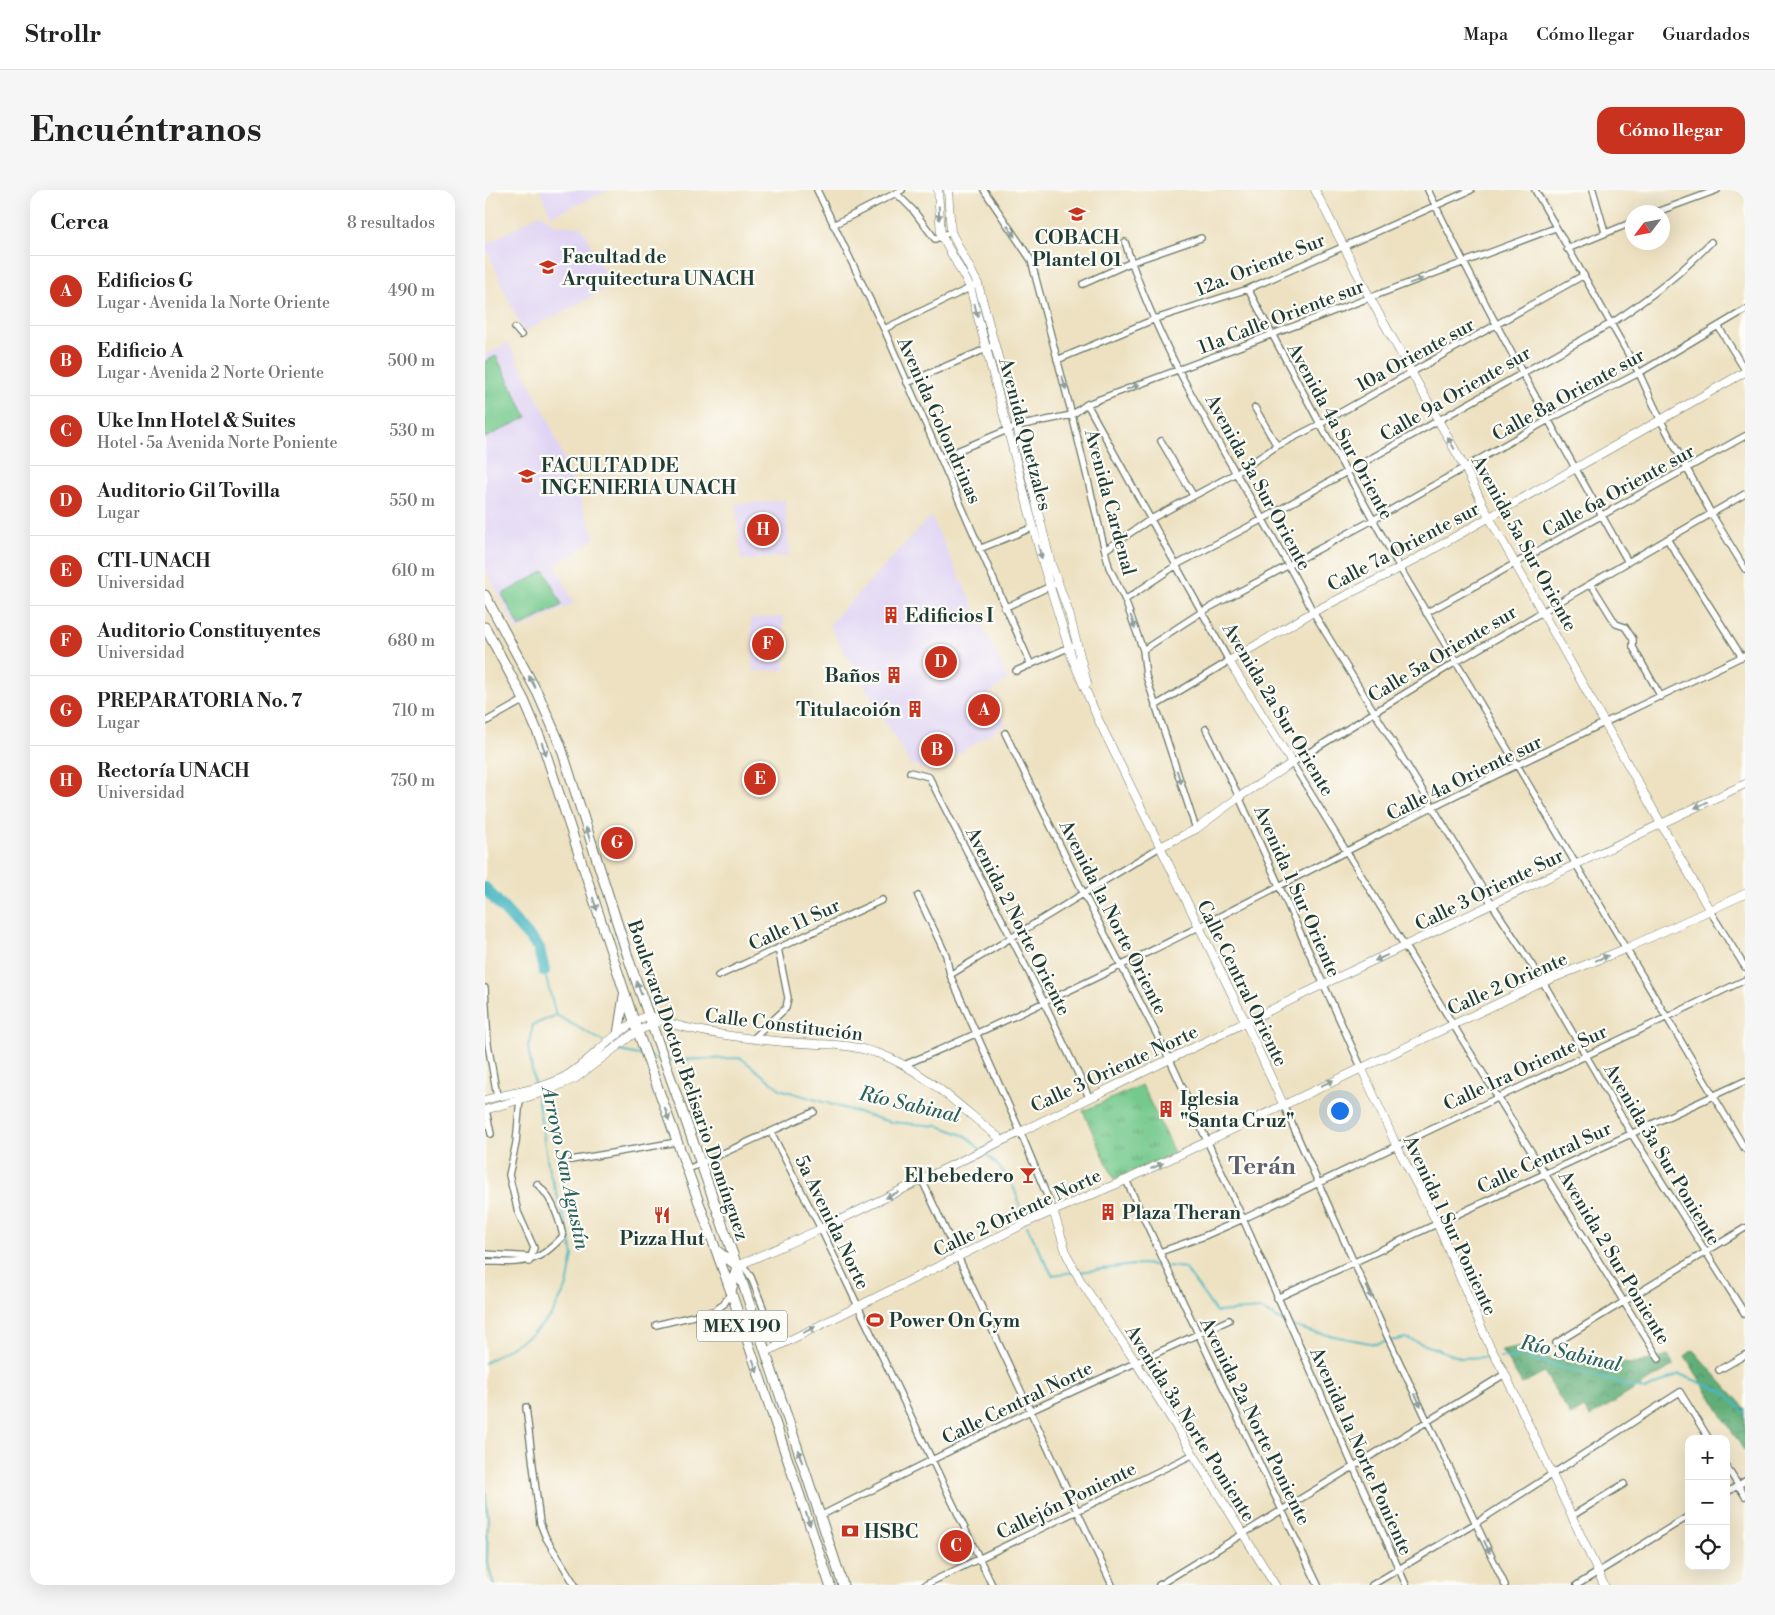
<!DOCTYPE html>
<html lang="es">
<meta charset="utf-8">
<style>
:root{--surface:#fff;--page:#f6f6f6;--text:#222;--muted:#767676;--line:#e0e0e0;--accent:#c8321e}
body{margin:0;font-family:"Libre Bodoni",serif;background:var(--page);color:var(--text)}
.controls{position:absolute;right:15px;bottom:15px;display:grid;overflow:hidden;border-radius:10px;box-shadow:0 5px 20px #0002}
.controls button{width:45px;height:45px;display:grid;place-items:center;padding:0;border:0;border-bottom:1px solid var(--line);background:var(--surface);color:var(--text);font:25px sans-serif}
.compass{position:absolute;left:1140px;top:15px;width:45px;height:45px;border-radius:50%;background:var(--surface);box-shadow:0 5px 20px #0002;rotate:238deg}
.you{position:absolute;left:854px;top:920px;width:18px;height:18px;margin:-12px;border:4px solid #fff;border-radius:50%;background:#1a73e8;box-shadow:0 0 0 8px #1a73e833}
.badge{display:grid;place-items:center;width:32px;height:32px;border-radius:50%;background:var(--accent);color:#fff;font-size:16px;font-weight:700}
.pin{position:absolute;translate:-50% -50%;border:2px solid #fff;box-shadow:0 1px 5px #0006}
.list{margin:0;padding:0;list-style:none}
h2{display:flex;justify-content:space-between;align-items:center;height:65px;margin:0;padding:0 20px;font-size:21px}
h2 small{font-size:16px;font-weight:400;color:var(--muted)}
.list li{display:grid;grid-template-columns:32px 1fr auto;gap:15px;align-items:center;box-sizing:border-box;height:70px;padding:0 20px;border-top:1px solid var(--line)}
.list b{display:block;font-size:19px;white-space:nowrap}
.list p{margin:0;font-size:16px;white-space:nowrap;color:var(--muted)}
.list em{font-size:16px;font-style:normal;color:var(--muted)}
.icon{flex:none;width:28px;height:28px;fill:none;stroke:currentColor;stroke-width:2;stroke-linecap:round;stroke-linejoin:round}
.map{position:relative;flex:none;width:1260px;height:1395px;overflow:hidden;border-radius:15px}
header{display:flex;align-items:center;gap:30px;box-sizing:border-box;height:70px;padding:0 25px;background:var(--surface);border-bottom:1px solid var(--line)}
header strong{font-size:24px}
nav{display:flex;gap:28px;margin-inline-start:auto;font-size:18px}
.intro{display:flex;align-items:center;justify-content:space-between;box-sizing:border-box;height:120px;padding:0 30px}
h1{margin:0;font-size:35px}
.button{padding:12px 22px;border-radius:15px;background:var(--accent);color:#fff;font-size:18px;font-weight:700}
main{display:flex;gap:30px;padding:0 30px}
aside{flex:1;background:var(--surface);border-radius:15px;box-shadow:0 5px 20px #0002}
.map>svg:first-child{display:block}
</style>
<header>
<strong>Strollr</strong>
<nav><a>Mapa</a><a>Cómo llegar</a><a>Guardados</a></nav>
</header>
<div class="intro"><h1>Encuéntranos</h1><a class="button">Cómo llegar</a></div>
<main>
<aside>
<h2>Cerca<small>8 resultados</small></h2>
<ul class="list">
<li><span class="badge">A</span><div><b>Edificios G</b><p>Lugar · Avenida 1a Norte Oriente</p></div><em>490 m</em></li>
<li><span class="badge">B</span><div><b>Edificio A</b><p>Lugar · Avenida 2 Norte Oriente</p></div><em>500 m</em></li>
<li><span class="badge">C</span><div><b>Uke Inn Hotel &amp; Suites</b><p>Hotel · 5a Avenida Norte Poniente</p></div><em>530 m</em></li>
<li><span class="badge">D</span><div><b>Auditorio Gil Tovilla</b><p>Lugar</p></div><em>550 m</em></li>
<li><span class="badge">E</span><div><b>CTI-UNACH</b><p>Universidad</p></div><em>610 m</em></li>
<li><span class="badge">F</span><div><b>Auditorio Constituyentes</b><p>Universidad</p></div><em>680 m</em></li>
<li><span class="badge">G</span><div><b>PREPARATORIA No. 7</b><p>Lugar</p></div><em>710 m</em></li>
<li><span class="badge">H</span><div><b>Rectoría UNACH</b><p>Universidad</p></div><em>750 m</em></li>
</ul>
</aside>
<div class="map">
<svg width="1260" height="1395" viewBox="0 0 1260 1395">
<defs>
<pattern id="forest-crowns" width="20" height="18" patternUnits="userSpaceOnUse" patternTransform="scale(1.25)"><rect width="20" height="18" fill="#60ad78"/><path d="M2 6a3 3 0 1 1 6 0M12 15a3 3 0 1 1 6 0" fill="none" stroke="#4f8e63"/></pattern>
<pattern id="park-tufts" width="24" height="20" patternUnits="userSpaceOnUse" patternTransform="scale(1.25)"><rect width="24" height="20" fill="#75c98c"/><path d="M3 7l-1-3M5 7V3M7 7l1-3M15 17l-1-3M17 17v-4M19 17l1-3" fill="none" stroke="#5fa473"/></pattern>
</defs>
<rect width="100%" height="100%" fill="#fdfcf7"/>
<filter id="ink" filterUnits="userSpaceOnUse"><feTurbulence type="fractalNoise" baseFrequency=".02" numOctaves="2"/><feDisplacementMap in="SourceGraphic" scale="10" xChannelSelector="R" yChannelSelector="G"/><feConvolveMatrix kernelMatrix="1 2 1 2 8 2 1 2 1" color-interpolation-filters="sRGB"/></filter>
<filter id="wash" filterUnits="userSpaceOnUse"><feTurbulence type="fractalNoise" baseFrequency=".0096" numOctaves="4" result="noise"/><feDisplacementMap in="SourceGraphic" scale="20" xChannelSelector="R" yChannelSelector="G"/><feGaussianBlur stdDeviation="1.12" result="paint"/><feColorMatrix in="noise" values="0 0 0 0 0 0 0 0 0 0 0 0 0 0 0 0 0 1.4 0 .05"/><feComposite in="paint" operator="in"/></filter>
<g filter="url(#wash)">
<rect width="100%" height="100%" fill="#ede1c1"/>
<path fill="#e0d4f4" d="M55,0H125L66,26Z
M55,24L71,35L97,37L126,97L38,142L0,55Z
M23,153L62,226L110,348L90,364L70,374L89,413L32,441L0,377V165Z
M300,310L305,366L256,370L251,314Z
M446,326L523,490L504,503L521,534L446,581L425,574L344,435Z
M298,427L300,480L268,481L266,428Z
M277,579L285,595L273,600L266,584Z"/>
<path fill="url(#forest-crowns)" stroke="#407556" d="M1052,1153L1062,1168L1149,1174L1183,1165L1189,1175L1105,1227L1099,1218L1086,1226L1059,1182L1037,1194L1016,1160Z
M1208,1160L1260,1218V1262L1200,1166Z"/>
<path fill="url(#park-tufts)" stroke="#4a8360" d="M657,895L689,963L629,989L598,921Z"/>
<path fill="#75c98c" stroke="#4a8360" d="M11,166L42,227L0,248V171Z
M60,381L77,415L35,437L17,404Z"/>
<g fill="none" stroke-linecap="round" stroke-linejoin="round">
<path stroke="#48b7c1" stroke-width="2" d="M59,781L71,825L119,852
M131,860L158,866
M165,867L175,869
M183,870L256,868L295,899L405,932L454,936L481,946L495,959
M50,897L43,857L48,835L71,825
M499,962C512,974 526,988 532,1006C535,1015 535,1023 540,1032
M542,1036L567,1085L589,1082
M683,1076L700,1078L731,1122L775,1119L804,1135
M594,1082L657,1074L679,1076
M808,1136L827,1142L890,1154L921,1148L976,1168L1007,1167
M1015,1167H1040L1160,1200L1194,1184L1239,1202L1260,1223
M0,1173L47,1144L66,1126L82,1096L88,1065L83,1040L64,980L52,906
M0,1297L3,1327L2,1372L9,1395"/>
<path stroke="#48b7c1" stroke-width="12" d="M0,698L54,758L59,781"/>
</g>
</g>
<g filter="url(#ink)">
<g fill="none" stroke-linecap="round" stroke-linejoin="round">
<g stroke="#677665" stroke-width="8">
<path id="street" d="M332,0L399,139L546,475
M499,0L546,70L587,225L624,377L640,410L658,460L661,486L711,639
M943,0C1004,127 1074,249 1143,372
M1050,0L1154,183L1176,231L1226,323L1260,379
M1108,0L1120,42
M411,3L428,20L450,49L466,42
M1172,22L1232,0
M348,35L417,0
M640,52C681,185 767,299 828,422L1007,714L1058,792L1146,943L1260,1124
M1082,59L1148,32
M598,94L647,72L716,48
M763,99L835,234L915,378L1260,959
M1233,136L1260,180
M30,138L36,145
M399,139L493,94
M572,170L670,129L763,99L986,0
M422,193L510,155
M602,214L744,471L670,516
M770,218L792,256
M676,251L708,305
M455,268L532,236L587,225L602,214L1070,38
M1182,349L1257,467
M494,359L549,337
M620,360L666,329L751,283L792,256L835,234L1099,85
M1106,394L1131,434L1140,437L1148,449V457L1176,507
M640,410L693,374L778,329L1125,134C1162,110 1195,85 1226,52
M519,418L572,393
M941,423L1260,246
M658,460L718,421L888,330L1063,230L1154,183L1260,120
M531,481L587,456
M0,532L39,510
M721,539L754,607L876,877
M520,543L599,704L685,870L758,1029L921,1395
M425,582L444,587L559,812L604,907
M433,706L461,765L465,785L535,941L568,1020
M1225,721L1260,777
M465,785L675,657
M233,786L397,710
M0,798L3,854L12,906
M269,848L301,818L303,808L293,758
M419,875C599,799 773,707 947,617C1050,565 1156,516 1260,465
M35,909L31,953L24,985L33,1022L49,1058L44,1072
M798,914L896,1133L1020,1395
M1,920L6,944
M286,942L336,1039L507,1395
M86,970L192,952
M201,980L329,922
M437,990L627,1395
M641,990C704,1125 768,1261 833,1395
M675,1062L717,1047L758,1029L1260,790
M0,1064L48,1067
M0,1072C38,1072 51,1076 78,1046C74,1028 67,1007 52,994
M252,1076L260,1078L266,1087L293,1156
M792,1108L1260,891
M171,1135L229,1121L239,1114L246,1102
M1071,1153L1260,1038
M1174,1169L807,573L971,472L1260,304
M1234,1180L1260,1165
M41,1217L55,1333L61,1348L90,1395
M1241,1276L1260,1306
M1241,1303L1260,1291
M335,1326L545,1221L744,1130
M1087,1326L1139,1294
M440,1395L707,1265
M674,1395L1020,1184
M887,1395L991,1333L1195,1202L1224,1249
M1092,1395L1204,1326"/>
</g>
<g stroke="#677665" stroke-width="9">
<path id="secondary" d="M453,0L456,45L485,97L558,374L587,468L613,529L761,833L798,914
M463,0L466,42L493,94L532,236L566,374L584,423L602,493
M830,0L885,108L980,278L1004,327L1225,721
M675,657L711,639L754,607L807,573L744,471L828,422L915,378L1260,182
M876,877L911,955L952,1033L1004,1155L1020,1184L1119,1395
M0,910C26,902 57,900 81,886C110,868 131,838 164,825C201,844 289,852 332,854C353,854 375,857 395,864C439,880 476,918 513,947
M0,920L59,902L91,888L152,841L172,833
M568,1020L582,1065L595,1090L650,1171L790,1395
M252,1076L336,1039L839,794L1260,594
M281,1162L547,1030L641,990L1058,792L1140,759L1260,704"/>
</g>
<g stroke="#677665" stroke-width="11">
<path id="primary" d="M0,405L53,504L75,554L145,773L252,1076L358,1395
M0,437L39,510L58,555L149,831L246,1102L345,1395
M133,844L139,806
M231,1060L252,1076L246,1102"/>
</g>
<use href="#street" stroke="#fff" stroke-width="5.5"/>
<use href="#secondary" stroke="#fff" stroke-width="8"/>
<use href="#primary" stroke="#fff" stroke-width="9"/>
</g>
<defs><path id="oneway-solid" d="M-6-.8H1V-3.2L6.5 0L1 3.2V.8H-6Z" transform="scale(1.25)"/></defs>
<g fill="#8f9e9a">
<use href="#oneway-solid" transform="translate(454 23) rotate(88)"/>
<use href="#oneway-solid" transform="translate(526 41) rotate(57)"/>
<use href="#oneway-solid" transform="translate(931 91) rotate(-20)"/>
<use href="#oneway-solid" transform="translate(491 120) rotate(76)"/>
<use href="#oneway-solid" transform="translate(579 193) rotate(75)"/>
<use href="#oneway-solid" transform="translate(648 197) rotate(-21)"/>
<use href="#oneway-solid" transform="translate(966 253) rotate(-120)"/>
<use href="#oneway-solid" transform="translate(555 362) rotate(75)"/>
<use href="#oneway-solid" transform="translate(648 432) rotate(70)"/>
<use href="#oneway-solid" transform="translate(47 492) rotate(-118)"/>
<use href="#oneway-solid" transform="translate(59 559) rotate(70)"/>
<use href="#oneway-solid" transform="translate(694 587) rotate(72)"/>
<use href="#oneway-solid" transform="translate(1216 615) rotate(154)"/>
<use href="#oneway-solid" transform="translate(103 644) rotate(-108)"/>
<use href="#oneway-solid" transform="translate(110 714) rotate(72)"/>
<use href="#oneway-solid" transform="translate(896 768) rotate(156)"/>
<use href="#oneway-solid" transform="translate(1117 768) rotate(-22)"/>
<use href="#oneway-solid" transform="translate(154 798) rotate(-110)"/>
<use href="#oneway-solid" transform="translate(842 893) rotate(-25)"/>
<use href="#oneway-solid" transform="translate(182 924) rotate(71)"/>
<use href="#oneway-solid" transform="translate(672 976) rotate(-25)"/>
<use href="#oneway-solid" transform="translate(407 1005) rotate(154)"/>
<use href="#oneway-solid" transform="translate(884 1102) rotate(67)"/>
<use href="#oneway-solid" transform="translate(324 1140) rotate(-27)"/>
<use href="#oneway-solid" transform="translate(270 1176) rotate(71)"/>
<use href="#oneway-solid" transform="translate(933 1210) rotate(64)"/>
<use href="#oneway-solid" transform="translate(315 1266) rotate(-108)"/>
<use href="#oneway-solid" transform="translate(323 1329) rotate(71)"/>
<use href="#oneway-solid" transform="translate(1002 1357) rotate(65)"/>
</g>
</g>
<defs>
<g id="university-bare" transform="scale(1.35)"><path d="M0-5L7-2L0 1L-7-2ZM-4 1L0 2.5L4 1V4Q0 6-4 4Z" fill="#c8321e" stroke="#fdfcf7" stroke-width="2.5" paint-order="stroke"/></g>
<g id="building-bare" transform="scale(1.35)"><path d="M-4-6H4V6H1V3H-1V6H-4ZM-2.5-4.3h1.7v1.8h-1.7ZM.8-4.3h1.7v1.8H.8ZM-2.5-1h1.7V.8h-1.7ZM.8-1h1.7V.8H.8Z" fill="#c8321e" stroke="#fdfcf7" stroke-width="2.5" paint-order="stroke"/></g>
<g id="bar-bare" transform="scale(1.35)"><path d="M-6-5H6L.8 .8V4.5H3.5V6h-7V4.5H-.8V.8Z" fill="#c8321e" stroke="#fdfcf7" stroke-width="2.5" paint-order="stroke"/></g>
<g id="restaurant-bare" transform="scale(1.35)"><path d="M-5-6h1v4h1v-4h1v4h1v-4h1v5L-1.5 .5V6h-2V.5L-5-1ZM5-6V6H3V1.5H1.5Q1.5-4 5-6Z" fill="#c8321e" stroke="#fdfcf7" stroke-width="2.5" paint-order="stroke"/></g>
<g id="stadium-bare" transform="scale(1.35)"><path d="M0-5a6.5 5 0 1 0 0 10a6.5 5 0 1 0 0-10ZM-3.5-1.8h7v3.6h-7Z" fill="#c8321e" stroke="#fdfcf7" stroke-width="2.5" paint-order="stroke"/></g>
<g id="bank-bare" transform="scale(1.35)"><path d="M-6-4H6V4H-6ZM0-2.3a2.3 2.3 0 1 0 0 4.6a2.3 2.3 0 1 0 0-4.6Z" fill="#c8321e" stroke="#fdfcf7" stroke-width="2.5" paint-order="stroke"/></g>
</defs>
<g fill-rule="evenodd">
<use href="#university-bare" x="592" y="24"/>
<use href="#university-bare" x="63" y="77"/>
<use href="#university-bare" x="42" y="286"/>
<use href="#building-bare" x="406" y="425"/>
<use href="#building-bare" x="409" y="485"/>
<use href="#building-bare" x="430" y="519"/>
<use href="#building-bare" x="681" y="919"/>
<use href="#bar-bare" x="543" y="985"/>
<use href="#building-bare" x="623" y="1022"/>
<use href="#restaurant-bare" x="177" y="1025"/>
<use href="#stadium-bare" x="390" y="1130"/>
<use href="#bank-bare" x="365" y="1341"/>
</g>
<g text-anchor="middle" stroke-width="4.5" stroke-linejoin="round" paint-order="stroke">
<rect fill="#fdfcf7" stroke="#62766e" stroke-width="1" x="212" y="1120.5" width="90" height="31" rx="4"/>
<g font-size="18" font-weight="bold" fill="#1f3d34">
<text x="257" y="1142">MEX 190</text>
</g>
<g font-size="19" font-weight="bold" fill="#1f3d34" stroke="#fdfcf7" text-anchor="start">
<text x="592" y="54" text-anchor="middle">COBACH<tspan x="592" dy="22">Plantel 01</tspan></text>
<text x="77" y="73">Facultad de<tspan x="77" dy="22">Arquitectura UNACH</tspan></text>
<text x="56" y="282">FACULTAD DE<tspan x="56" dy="22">INGENIERIA UNACH</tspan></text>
<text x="420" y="432">Edificios I</text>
<text x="395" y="492" text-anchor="end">Baños</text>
<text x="416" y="526" text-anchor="end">Titulacoión</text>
<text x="695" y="915">Iglesia<tspan x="695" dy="22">"Santa Cruz"</tspan></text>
<text x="529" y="992" text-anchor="end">El bebedero</text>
<text x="637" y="1029">Plaza Theran</text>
<text x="177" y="1055" text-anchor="middle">Pizza Hut</text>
<text x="404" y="1137">Power On Gym</text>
<text x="379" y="1348">HSBC</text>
</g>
<g font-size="19" fill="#1f3d34" stroke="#fdfcf7">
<text transform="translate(775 74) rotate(-22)" y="7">12a. Oriente Sur</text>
<text transform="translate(796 126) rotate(-21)" y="7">11a Calle Oriente sur</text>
<text transform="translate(930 164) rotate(-29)" y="7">10a Oriente sur</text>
<text transform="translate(970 203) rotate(-30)" y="7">Calle 9a Oriente sur</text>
<text transform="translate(1083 204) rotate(-29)" y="7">Calle 8a Oriente sur</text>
<text transform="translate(455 230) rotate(66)" y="7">Avenida Golondrinas</text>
<text transform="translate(856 241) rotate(61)" y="7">Avenida 4a Sur Oriente</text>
<text transform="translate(541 244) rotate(75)" y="7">Avenida Quetzales</text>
<text transform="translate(774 292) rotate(61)" y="7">Avenida 3a Sur Oriente</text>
<text transform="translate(1133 300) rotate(-29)" y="7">Calle 6a Oriente sur</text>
<text transform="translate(626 312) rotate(75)" y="7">Avenida Cardenal</text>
<text transform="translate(1040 353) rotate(61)" y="7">Avenida 5a Sur Oriente</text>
<text transform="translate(918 356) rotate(-28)" y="7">Calle 7a Oriente sur</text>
<text transform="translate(957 463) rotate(-31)" y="7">Calle 5a Oriente sur</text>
<text transform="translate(794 519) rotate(59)" y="7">Avenida 2a Sur Oriente</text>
<text transform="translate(979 587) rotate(-26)" y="7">Calle 4a Oriente sur</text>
<text transform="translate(1004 699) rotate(-26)" y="7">Calle 3 Oriente Sur</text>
<text transform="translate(813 701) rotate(66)" y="7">Avenida 1 Sur Oriente</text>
<text transform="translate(629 727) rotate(63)" y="7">Avenida 1a Norte Oriente</text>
<text transform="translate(534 731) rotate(63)" y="7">Avenida 2 Norte Oriente</text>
<text transform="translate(309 734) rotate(-25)" y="7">Calle 11 Sur</text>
<text transform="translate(758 793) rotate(64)" y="7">Calle Central Oriente</text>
<text transform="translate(1022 793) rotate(-24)" y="7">Calle 2 Oriente</text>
<text transform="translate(299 834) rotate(7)" y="7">Calle Constitución</text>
<text transform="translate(1040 877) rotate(-25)" y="7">Calle 1ra Oriente Sur</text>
<text transform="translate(629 878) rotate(-25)" y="7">Calle 3 Oriente Norte</text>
<text transform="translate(204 890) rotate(71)" y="7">Boulevard Doctor Belisario Domínguez</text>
<text transform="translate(1178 964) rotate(59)" y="7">Avenida 3a Sur Poniente</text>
<text transform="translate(1059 967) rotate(-25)" y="7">Calle Central Sur</text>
<text transform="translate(532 1022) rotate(-25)" y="7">Calle 2 Oriente Norte</text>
<text transform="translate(348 1032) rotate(64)" y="7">5a Avenida Norte</text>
<text transform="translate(966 1035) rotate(65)" y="7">Avenida 1 Sur Poniente</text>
<text transform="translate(1130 1067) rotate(59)" y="7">Avenida 2 Sur Poniente</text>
<text transform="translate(532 1212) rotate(-26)" y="7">Calle Central Norte</text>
<text transform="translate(771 1231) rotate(64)" y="7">Avenida 2a Norte Poniente</text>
<text transform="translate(706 1233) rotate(58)" y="7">Avenida 3a Norte Poniente</text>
<text transform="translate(877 1261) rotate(66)" y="7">Avenida 1a Norte Poniente</text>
<text transform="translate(581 1310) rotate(-26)" y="7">Callejón Poniente</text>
</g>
<g font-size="20" font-style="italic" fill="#2b625e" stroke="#fdfcf7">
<text transform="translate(425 914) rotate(13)" y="7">Río Sabinal</text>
<text transform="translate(81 978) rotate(78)" y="7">Arroyo San Agustín</text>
<text transform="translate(1086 1163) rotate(13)" y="7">Río Sabinal</text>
</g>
<g font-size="24" font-weight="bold" fill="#5b606a" stroke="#fdfcf7">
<text x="777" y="984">Terán</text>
</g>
</g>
</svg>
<div class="controls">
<button>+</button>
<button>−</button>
<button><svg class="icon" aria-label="locate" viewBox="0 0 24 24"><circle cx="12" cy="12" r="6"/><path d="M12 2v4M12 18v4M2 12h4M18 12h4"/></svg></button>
</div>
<svg class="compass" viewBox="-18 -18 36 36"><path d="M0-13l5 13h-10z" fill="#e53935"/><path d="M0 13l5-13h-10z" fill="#767676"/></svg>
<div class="you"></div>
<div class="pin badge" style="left:499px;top:520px">A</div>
<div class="pin badge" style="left:452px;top:560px">B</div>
<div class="pin badge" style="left:471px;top:1356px">C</div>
<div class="pin badge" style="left:456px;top:472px">D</div>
<div class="pin badge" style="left:275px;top:589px">E</div>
<div class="pin badge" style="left:283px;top:454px">F</div>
<div class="pin badge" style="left:132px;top:653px">G</div>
<div class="pin badge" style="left:278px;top:340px">H</div>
</div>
</main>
